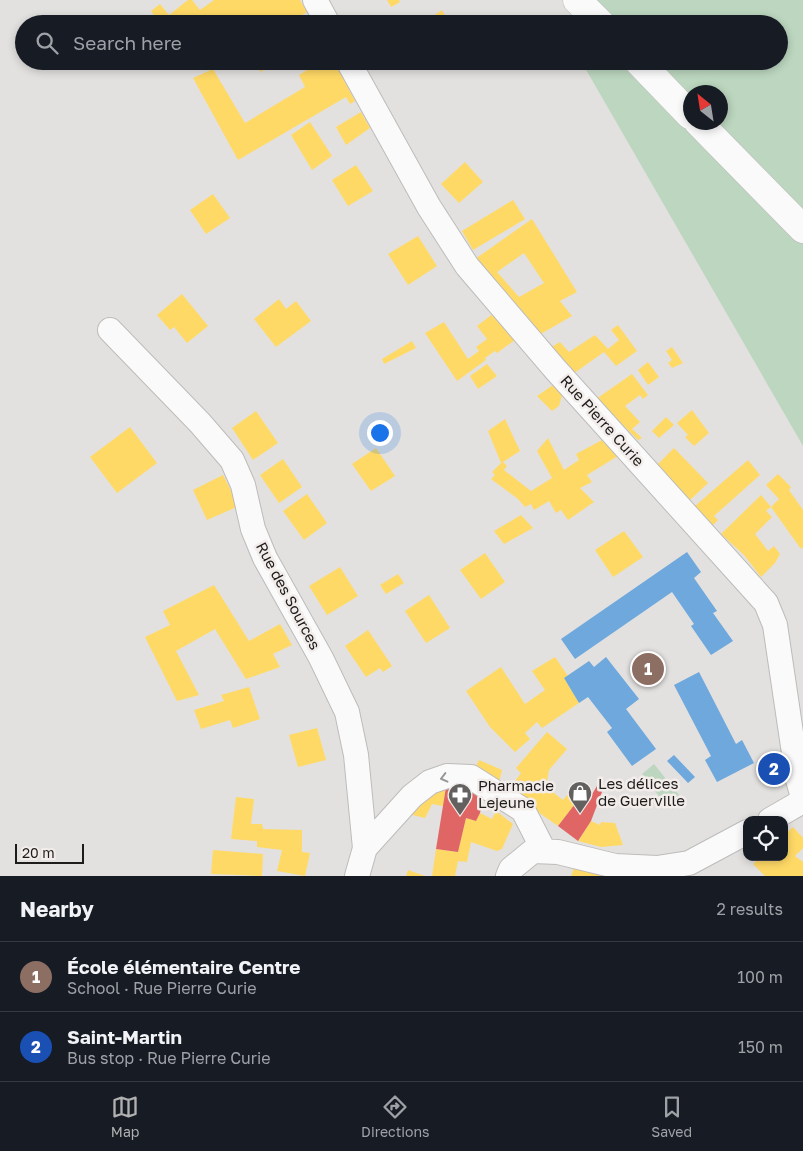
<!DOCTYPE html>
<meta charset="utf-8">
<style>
:root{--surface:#171b24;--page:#242831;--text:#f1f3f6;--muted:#9ea1a6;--line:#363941;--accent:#b1b1b2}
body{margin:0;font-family:"Golos Text",sans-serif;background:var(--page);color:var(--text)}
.controls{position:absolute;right:15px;bottom:15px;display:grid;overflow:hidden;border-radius:10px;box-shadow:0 2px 8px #0003}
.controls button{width:45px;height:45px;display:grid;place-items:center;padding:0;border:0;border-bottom:1px solid var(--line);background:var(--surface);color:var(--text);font:25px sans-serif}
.compass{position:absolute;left:683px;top:85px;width:45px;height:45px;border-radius:50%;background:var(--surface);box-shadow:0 2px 8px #0003;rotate:330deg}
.scale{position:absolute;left:15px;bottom:12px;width:69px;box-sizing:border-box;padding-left:5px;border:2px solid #1e1c1b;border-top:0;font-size:14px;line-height:18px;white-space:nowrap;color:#1e1c1b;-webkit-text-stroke:4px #f2edea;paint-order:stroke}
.you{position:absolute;left:379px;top:432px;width:18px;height:18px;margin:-12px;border:4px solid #fff;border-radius:50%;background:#1a73e8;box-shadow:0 0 0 8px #1a73e833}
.badge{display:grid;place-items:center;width:32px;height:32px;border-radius:50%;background:var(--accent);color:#fff;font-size:16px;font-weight:700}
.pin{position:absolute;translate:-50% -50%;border:2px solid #fff;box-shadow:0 1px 5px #0006}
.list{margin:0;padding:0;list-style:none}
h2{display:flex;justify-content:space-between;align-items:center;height:65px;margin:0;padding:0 20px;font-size:21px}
h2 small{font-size:16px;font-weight:400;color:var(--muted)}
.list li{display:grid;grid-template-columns:32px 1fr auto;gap:15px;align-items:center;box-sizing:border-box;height:70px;padding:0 20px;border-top:1px solid var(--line)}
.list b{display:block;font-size:19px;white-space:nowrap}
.list p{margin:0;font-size:16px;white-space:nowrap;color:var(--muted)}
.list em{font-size:16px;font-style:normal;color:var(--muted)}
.icon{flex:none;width:28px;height:28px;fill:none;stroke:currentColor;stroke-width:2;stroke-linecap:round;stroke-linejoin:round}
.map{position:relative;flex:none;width:803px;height:876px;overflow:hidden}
.search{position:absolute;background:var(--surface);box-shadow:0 2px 8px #0003;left:15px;right:15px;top:15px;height:55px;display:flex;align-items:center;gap:12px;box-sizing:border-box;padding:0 18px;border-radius:28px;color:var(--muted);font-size:19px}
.sheet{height:205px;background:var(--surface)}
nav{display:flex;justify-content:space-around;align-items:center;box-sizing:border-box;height:70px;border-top:1px solid var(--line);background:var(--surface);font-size:14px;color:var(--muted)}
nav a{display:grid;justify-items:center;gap:2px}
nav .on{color:var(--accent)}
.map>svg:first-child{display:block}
</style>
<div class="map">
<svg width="803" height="876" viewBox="0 0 803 876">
<rect width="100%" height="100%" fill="#e3e1df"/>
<path fill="#bcd6bf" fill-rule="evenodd" d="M569,0H803V446L581,61H779V24H573ZM690,92H720V122H690Z
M654,764L679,795L666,805L642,774Z"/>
<path fill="#ffd966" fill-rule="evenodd" d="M188,0H192L200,10L214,0H300L307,12L287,24H160L151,11L160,4L169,15Z
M387,0H399L400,2L391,7Z
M442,10L450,24H421Z
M258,61H281L260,72Z
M309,61H334L355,101L350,104L346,97L238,160L193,78L213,69L245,123L305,87L299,75L312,67Z
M361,112L370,128L346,145L336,127Z
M310,122L332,156L312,170L291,135Z
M465,162L483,182L459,203L441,184Z
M356,165L373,191L348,206L332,180Z
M213,194L230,218L206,234L190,210Z
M513,200L525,219L473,250L462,231Z
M532,219L577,292L560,301L572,316L539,335L475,259ZM524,253L544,283L519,297L497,272Z
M418,236L437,266L408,285L388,254Z
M182,294L208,326L187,343L174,327L170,330L157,315Z
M279,299L286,309L296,301L311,321L276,347L254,319Z
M494,313L515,340L497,353L495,351L485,358L486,360L457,381L425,333L444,322L468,359L479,351L476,347L487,339L477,326Z
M618,325L637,351L616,366L604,352L573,374L550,348L560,342L569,352L595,335L608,349L619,340L611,330Z
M412,341L416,348L384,364L382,359Z
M672,347L683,363L672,368L668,363L672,360L666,351Z
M648,362L659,377L648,385L638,370Z
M487,364L497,376L478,389L470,376Z
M632,374L648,395L643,399L640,395L625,406L640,422L632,429L642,438L638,440L596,399Z
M553,385L562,395L559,406L552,411L537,396Z
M692,410L709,433L694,446L685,437L688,435L677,423Z
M256,411L278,443L253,460L232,428Z
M666,417L674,425L659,438L652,431Z
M505,419L520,451L503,462L507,466L504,470L531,491L552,478L537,451L548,438L564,470L579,460L576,454L604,439L618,456L587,475L592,482L580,488L594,502L568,520L561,510L556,513L549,501L534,510L531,504L525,507L518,499L491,479L495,475L492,472L501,463L488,431Z
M130,427L157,463L117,493L90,457Z
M376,448L395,476L371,491L352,464Z
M674,448L708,483L690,500L657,465Z
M283,459L302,487L279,503L260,475Z
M748,460L760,475L714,516L718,520L713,525L695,506Z
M778,474L791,487L789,490L803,510V547L801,549L771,507L779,499L766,485Z
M223,475L239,506L207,520L193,490Z
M307,494L327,523L304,540L283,511Z
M761,495L771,507L766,511L772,517L755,534L768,551L774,546L780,554L775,563L761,577L744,555L721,534Z
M521,515L533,528L504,544L494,531Z
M624,531L643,557L613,577L595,550Z
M485,553L505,582L481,599L460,570Z
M340,567L358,596L327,615L309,586Z
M398,574L404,583L386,594L380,585Z
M214,585L249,641L280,624L292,645L273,654L280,667L246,679L215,629L176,651L199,695L177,701L145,637L170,625L163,611Z
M429,595L450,628L426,643L405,611Z
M368,630L392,666L383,672L380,668L366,677L345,646Z
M555,657L568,676L564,678L579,703L542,728L537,722L525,733L530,739L515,752L490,727L466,691L501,667L525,704L545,690L532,671Z
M249,687L260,719L233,728L230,720L201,729L194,710L224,701L221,695Z
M317,728L326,760L298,767L289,735Z
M547,732L567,749L549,770L546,787L563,800L576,785L585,792L558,826L508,791L521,773L516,768Z
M479,760L502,770L499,783L473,772Z
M447,781L443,806L432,804L425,818L404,813Z
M236,797L254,799L251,824H262L263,829L302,830V852L310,853L305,876L277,871L282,850L257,847V841L231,839Z
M496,811L513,824L502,849L497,851L471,842L467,862L458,861L455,876H432L436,849L458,852L466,818L476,821L480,813L492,819Z
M591,821L600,825L601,822L615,823L623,845L601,847L578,841Z
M793,827L803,838V848L795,856L803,862V876H765L753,864L760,857H784V835Z
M213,850L263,854L262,876L211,874Z
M574,868L600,875L599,876H571Z
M408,870L425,876H406Z"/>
<path fill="#e06666" d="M447,781L485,791L480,813L476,821L466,818L458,852L436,849Z
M597,786L602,792L591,821L578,841L558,826L585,791L591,796Z"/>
<path fill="#6fa8dc" d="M687,552L701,572L694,578L717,611L713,613L733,641L711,655L691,626L694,624L672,592L575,659L561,639Z
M606,657L639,699L626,709L656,749L632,766L607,732L612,728L588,697L579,703L564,678L589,661L594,667Z
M699,672L736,744L742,740L754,763L717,782L705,760L711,756L674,685Z
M674,755L695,777L688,783L667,761Z"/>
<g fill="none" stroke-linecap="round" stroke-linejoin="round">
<g stroke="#bdbcba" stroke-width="26">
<path id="street" d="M315,0L328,24
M348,61L429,207L467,266L555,369L766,603L775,625L798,780L803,797
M110,330L200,423L232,460L243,485L253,529L265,558L321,658L347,712L356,755L365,848L357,876
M770,820L803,801
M365,848L412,796L430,782L447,776L471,777L523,810L544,851
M508,876L511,869L533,851L558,852L615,866L657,868L689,863L747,832"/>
</g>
<g stroke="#bdbcba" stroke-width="29">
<path id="secondary" d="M577,0L601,24
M638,61L690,115
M698,122L803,229"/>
</g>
<use href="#street" stroke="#fbfafa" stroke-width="24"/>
<use href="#secondary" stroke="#fbfafa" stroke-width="28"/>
</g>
<defs><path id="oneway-chevron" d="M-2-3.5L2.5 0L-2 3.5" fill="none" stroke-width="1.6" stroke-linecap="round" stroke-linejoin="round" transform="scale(1.25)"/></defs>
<use stroke="#989696" href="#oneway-chevron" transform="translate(444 778) rotate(166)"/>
<defs>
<g id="shop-pin" transform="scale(1.25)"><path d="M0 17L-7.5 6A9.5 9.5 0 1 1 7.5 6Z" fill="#636160" stroke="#f2edea"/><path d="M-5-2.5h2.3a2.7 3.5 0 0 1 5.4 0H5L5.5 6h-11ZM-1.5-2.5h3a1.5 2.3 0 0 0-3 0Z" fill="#fff"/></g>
<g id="pharmacy-pin" transform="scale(1.25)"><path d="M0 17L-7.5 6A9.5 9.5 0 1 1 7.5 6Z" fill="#636160" stroke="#f2edea"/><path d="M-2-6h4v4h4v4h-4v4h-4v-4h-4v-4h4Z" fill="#fff"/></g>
</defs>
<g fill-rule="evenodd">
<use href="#shop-pin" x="580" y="793"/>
<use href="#pharmacy-pin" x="460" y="795"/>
</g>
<g text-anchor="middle" stroke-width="5" stroke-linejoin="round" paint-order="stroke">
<g font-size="15" fill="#1e1c1b" stroke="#f2edea">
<text transform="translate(602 421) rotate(48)" y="5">Rue Pierre Curie</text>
<text transform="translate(288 596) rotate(62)" y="5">Rue des Sources</text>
</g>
<g font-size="15" fill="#1e1c1b" stroke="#f2edea" text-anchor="start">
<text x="598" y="789">Les délices<tspan x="598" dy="17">de Guerville</tspan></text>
<text x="478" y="791">Pharmacie<tspan x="478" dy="17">Lejeune</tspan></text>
</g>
</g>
</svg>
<div class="controls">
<button><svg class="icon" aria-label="locate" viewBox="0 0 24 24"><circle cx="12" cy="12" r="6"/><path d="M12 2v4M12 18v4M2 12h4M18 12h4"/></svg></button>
</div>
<svg class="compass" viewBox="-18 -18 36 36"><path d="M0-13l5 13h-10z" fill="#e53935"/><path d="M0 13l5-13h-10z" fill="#9ea1a6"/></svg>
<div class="scale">20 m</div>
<div class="you"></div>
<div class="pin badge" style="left:648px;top:669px;background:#8d6e63">1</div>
<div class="pin badge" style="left:774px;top:769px;background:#1a4fb4">2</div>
<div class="search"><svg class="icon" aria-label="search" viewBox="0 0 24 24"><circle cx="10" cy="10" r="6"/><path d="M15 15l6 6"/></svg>Search here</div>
</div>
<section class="sheet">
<h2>Nearby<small>2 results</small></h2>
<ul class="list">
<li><span class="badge" style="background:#8d6e63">1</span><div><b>École élémentaire Centre</b><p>School · Rue Pierre Curie</p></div><em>100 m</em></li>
<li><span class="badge" style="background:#1a4fb4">2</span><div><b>Saint-Martin</b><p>Bus stop · Rue Pierre Curie</p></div><em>150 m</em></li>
</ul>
</section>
<nav>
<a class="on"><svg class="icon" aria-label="map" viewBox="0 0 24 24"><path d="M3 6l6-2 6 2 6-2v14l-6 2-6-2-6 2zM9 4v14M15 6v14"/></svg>Map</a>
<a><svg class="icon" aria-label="directions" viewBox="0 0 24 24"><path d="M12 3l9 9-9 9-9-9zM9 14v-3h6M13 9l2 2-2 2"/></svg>Directions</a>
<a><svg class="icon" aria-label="saved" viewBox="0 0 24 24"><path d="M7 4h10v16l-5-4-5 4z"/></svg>Saved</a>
</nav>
